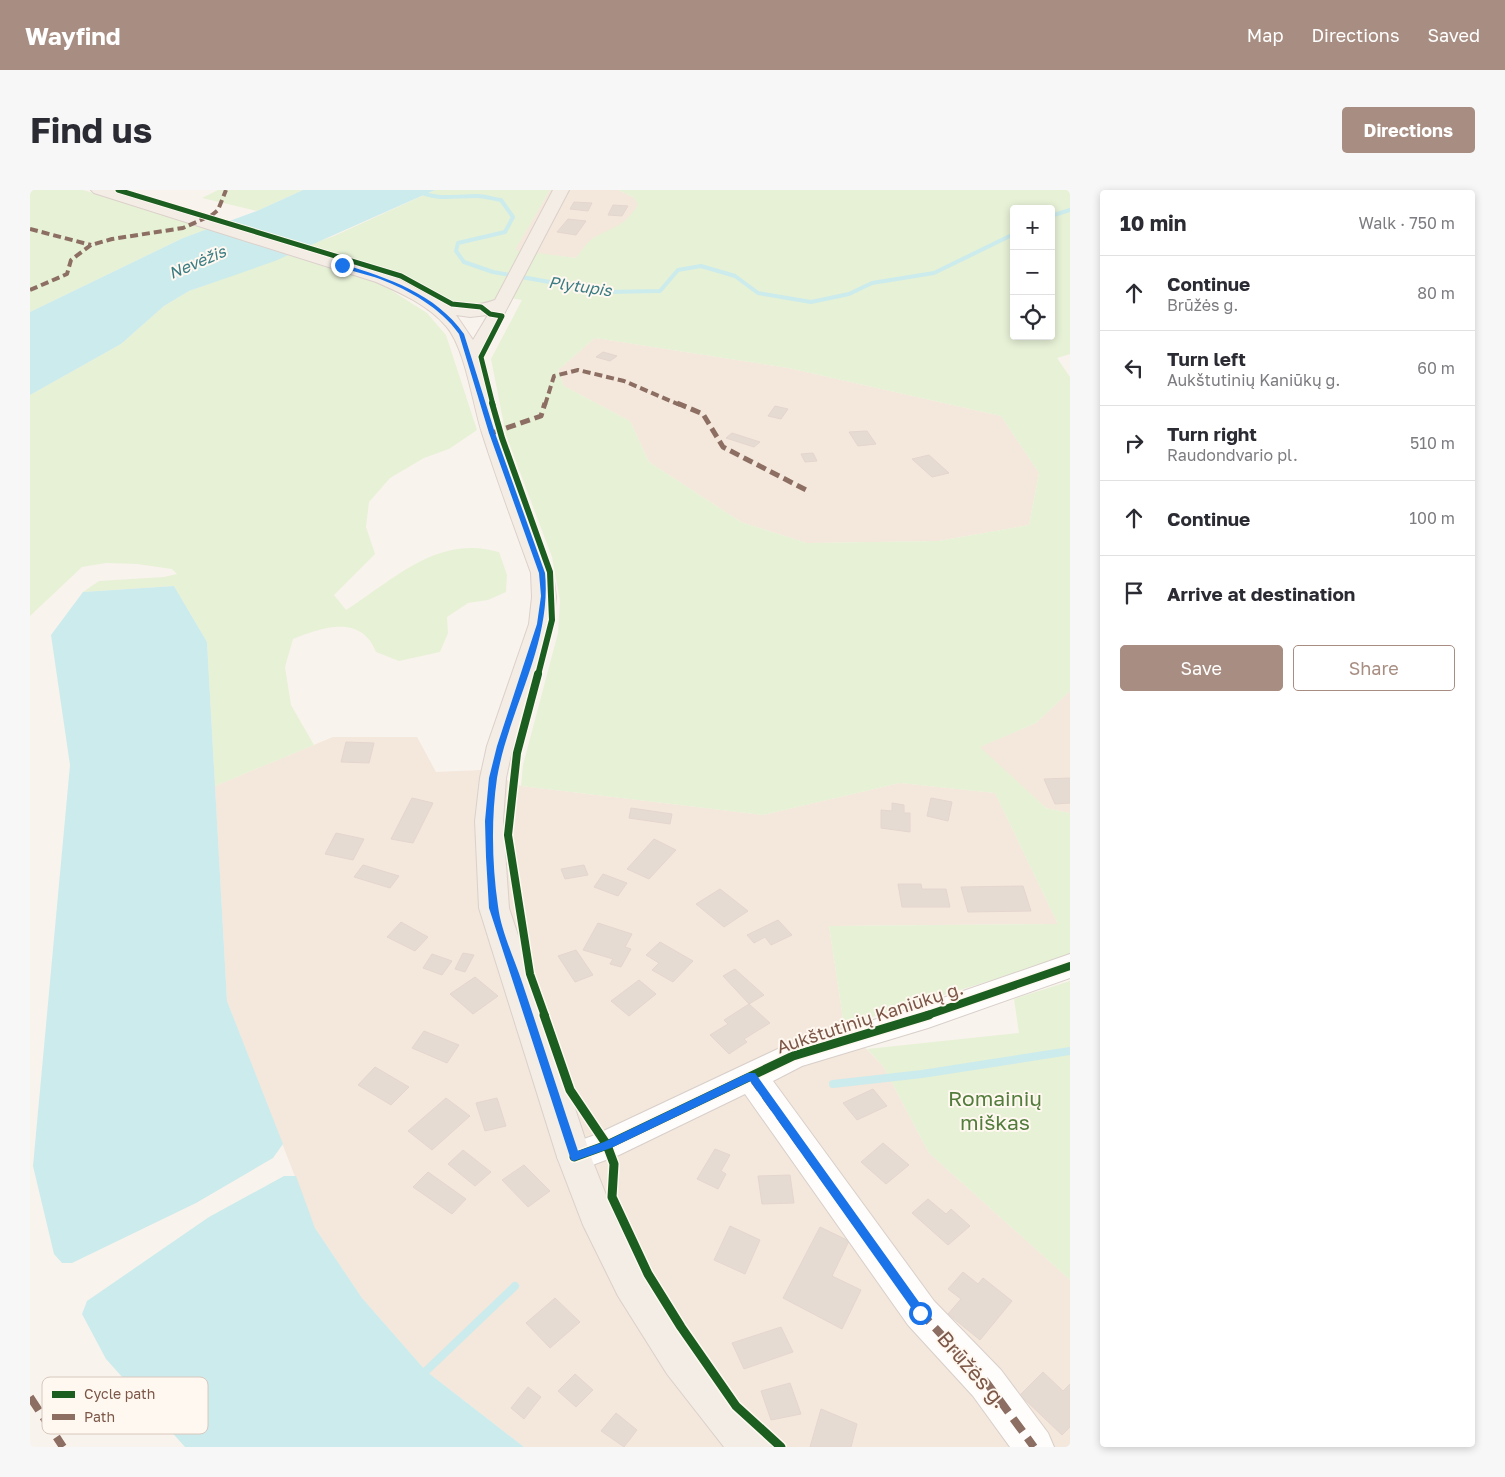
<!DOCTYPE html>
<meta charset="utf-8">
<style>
:root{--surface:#fff;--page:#f7f7f7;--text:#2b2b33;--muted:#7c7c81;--line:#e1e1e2;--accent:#a88e82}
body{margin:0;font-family:"Golos Text",sans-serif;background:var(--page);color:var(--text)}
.controls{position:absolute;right:15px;top:15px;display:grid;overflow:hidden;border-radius:5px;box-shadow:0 2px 8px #0003}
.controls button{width:45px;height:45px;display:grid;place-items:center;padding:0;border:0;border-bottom:1px solid var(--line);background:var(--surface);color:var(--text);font:25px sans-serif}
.stop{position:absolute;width:15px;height:15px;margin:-11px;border:4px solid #1a73e8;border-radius:50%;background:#fff}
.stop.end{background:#1a73e8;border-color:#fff;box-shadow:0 1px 5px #0008}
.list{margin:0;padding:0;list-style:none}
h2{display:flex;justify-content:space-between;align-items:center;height:65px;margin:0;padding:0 20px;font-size:21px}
h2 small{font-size:16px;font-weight:400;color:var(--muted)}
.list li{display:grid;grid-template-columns:32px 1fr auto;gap:15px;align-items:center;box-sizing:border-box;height:75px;padding:0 20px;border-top:1px solid var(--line)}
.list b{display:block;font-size:19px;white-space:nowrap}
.list p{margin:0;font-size:16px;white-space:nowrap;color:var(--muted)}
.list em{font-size:16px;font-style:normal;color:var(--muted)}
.actions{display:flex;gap:10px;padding:15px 20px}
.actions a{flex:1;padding:11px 0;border:1px solid var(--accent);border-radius:5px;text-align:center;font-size:18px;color:var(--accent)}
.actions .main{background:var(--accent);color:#fff}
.icon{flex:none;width:28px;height:28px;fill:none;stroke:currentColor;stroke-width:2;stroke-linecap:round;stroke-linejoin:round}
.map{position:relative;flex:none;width:1040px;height:1257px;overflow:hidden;border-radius:5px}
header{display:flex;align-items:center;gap:30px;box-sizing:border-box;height:70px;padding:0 25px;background:var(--accent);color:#fff}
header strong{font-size:24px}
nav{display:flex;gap:28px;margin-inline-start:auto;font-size:18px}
.intro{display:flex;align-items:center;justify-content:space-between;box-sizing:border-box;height:120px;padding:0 30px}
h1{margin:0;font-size:35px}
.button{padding:12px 22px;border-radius:5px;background:var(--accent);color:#fff;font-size:18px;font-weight:700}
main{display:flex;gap:30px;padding:0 30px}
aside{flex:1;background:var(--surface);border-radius:5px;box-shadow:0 2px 8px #0003}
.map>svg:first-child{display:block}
</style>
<header>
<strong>Wayfind</strong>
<nav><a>Map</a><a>Directions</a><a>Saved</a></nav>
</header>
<div class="intro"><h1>Find us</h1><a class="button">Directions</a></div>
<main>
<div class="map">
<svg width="1040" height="1257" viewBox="0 0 1040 1257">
<rect width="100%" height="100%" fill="#f9f3ed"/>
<path fill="#f4e7db" d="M520,0H588L603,7L609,15L598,29L586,39L563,48L546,68L484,61Z
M565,148L758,178L971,226L1009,283L999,335L908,351L777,353L711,332L619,272L600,231L534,196L528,180Z
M1040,501V623L1016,618L949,557L1006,533Z
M303,547H387L406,582L453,580L491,596L733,625L870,593L965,603L1028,734L799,736L814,836L853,876L899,963L1040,1090V1257H494L396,1181L332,1108L285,1038L197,811L185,596Z"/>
<path fill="#e7f1d6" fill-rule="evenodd" d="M0,0H53L139,25L137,26L178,39L153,48L0,122Z
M188,0H273L227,21L172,8Z
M405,0H520L485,60L546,68C551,62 557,51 565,47C588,34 591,39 608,15L603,7L588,0H1040V164L1027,168L1040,187V501L1006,533L950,557L1016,618L1040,623V766L814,836L799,736L1028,734L965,603L870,593L733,625L491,596L493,575L528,443L530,411L522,367L476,245L461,169L492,110L468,106L467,111L461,115L431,116L373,85L275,56L304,46ZM984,19H1021V146H984ZM565,148L758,178L971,226L1009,283L999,335L908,351L777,353L711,332L619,272L600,231L534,196L528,180Z
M258,65L353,95L397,123L416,145L447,240L419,259L394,268L360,288L339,312L336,337L345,364L304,405L316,420C354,396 395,357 442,358C451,358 461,360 469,362L477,385L476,402L458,410L438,413L417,427L418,443L410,462L369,471L346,462C331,424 293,437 263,449L255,477L261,515L284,555L185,596L177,452L144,396L53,402L69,391L134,387L147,384L142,379L107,374L76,373L52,377L0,426V205L91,154L134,116L159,101Z
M1040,791V1090L899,963L853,876L837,859L989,843L984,809Z"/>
<path fill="#ccebec" d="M273,0H405L245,71L159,101L134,116L91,154L0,205V122L153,48L227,21Z
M144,396L177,452L197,811L253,954L243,968L166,1013L42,1073H32L24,1064L3,976L40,575L21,445L53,402Z
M254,986H266L285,1038L332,1108L396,1181L494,1257H155L76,1169L52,1124L57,1111L179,1027Z"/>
<path fill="#f9f3ed" d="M194,31L279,57L261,66L174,38Z"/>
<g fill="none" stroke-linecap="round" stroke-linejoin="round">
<path stroke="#ccebec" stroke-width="4" d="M384,0C409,11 422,6 447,6C455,6 463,9 471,10L483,27L475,42L428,53L426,61L434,72L463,82L576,102L630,101L648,80L671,76L705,86L728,103L781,112L819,104L842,93L904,83L984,44
M1021,26L1040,20"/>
<path stroke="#ccebec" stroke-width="8" d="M803,894L892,884L1040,861
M396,1181L485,1096"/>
</g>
<path fill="#e6dbd3" stroke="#e4d6ce" d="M544,12L562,13L558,21L540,19Z
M583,15L598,16L592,26L578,25Z
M538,29L556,31L546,45L527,42Z
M573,162L587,166L580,171L566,167Z
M745,216L758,219L751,229L738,226Z
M837,241L846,254L828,256L819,242Z
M702,243L730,252L724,257L696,248Z
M783,263L787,271L775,272L771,264Z
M899,265L919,283L902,287L882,269Z
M316,552L344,553L339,573L311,572Z
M1040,588V613L1025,614L1014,589Z
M382,608L403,613L383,653L361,649Z
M901,608L922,612L918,631L897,626Z
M862,613L874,615V623H880V642L851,638V620L862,621Z
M601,618L642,624L640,634L599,628Z
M306,643L334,649L323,670L295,664Z
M624,649L646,660L619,689L597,679Z
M333,675L369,686L360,698L324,687Z
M554,675L558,685L535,689L531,679Z
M573,684L597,693L588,706L564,697Z
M868,694H891L892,699H916L920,717H872Z
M993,696L1001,721L938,722L931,697Z
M690,699L718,721L694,737L666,714Z
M748,730L762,745L741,755L735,747L724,753L717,745Z
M371,732L398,747L385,761L357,747Z
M568,733L602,744L595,757L601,759L591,777L580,774L583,769L553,760Z
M630,752L663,771L643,792L622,780L629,773L616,765Z
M546,760L563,785L545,792L528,766Z
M433,763L444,765L435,782L425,779Z
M402,764L422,771L412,785L393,778Z
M705,779L734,805L719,814L693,786Z
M445,787L468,806L443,824L420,804Z
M609,790L626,804L599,826L581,811Z
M719,814L740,833L714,849L717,852L699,864L680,845L698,834L694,830Z
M394,841L429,855L417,873L382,858Z
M345,877L379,897L361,915L328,895Z
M843,899L857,916L827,930L813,913Z
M416,908L440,926L402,960L378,941Z
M467,908L476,936L455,941L446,913Z
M853,953L879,975L856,994L831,972Z
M685,959L700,965L691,981L696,984L688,999L667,989Z
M433,960L461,982L445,996L418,974Z
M494,975L520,1001L498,1017L472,990Z
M398,982L436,1009L422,1024L383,997Z
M760,985L764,1013L732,1014L728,986Z
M898,1009L916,1024L921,1019L940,1036L918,1055L882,1023Z
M700,1036L730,1050L715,1084L684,1070Z
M790,1037L819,1051L802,1086L831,1100L812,1139L753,1108Z
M933,1082L948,1094L953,1088L982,1111L950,1150L918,1124L931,1109L918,1099Z
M525,1108L550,1132L520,1158L496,1133Z
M751,1137L763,1162L714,1179L702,1153Z
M1013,1182L1033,1201L1040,1194V1237L1032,1245L990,1205Z
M545,1184L563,1200L546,1217L528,1201Z
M760,1193L771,1224L741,1230L731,1201Z
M498,1197L511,1207L494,1229L481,1218Z
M791,1219L827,1234L821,1257H780Z
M586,1223L607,1240L594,1257L571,1241Z"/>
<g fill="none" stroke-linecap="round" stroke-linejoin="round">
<g stroke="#d8cfca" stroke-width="2">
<path id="minor" d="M1040,764V788L898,838L772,876L743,891L904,1111L971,1180L1018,1243L1024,1257H980L943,1206L878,1135L715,904L589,965L544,982L532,977L527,967L532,957L565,945L752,857L884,818Z"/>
</g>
<g stroke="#dbd0ca" stroke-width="2">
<path id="major" d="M61,0H85L358,84C398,102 420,126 465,110L523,0H539L450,170L472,243L523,383L526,407L523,434L483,556L476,588L473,631L479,718L561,967L586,1030L614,1082L663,1158L712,1219L735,1243L741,1257H694L637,1184L588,1106L553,1035L527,967L449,718L445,631L450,588L457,556L499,434L502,407L501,383C484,336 467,290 452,243C443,215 435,157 416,136C398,115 371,103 346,92L64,3ZM426,125L440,127L458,125L443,150Z"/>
</g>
<use href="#minor" fill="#fefdfc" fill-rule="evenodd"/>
<use href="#major" fill="#f3ede6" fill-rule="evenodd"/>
<path stroke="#8d6e63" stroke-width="4" stroke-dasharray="8 4" stroke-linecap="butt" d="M0,39L61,55
M0,100L37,84L41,70L61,55L82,49L153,38L182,25L188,20L196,0
M515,215L524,186L548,180L594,191L650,215"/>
<path stroke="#8d6e63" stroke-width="5" stroke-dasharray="10 5" stroke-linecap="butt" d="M647,213L673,224L693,257L778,301
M462,243L511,226L515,213"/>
<path stroke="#8d6e63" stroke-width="8" stroke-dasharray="16 8" stroke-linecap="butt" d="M721,886L891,1123L957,1193L1004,1257
M0,1207L33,1257"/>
<g stroke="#fff8f0" stroke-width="7">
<path id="cycleway-far3" d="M88,0L371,86L422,114L451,117L460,124L472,126L451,167L463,215"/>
</g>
<g stroke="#fff8f0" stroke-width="9">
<path id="cycleway-far2" d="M462,213L472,248L520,382L522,430L508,485"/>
</g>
<g stroke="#fff8f0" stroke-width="11">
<path id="cycleway-far1" d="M508,484L487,563L478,645L500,784L515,826
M895,826L1040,776"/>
</g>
<g stroke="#fff8f0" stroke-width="12">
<path id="cycleway" d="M514,825L540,900L577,955L584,974L582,1007L618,1084L651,1137L706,1216L751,1257
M544,967L577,955L763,866L899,825"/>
</g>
<use href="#cycleway-far3" stroke="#1b5e20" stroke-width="5"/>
<use href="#cycleway-far2" stroke="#1b5e20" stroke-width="6"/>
<use href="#cycleway-far1" stroke="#1b5e20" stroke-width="8"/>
<use href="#cycleway" stroke="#1b5e20" stroke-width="9"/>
</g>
<path fill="#1a73e8" d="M313,74C358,88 406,104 434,144L465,243L515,383C522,454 479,518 467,588C461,629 462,675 468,716C471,741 484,768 492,792C511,848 529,905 548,961L574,952L718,883H725L894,1119V1126H887L720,891L581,958L544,971L541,970L459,718L456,667L455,631L459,588L467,556L507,434L511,406L509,383L459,243L429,144C411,118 379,100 350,89C337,84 321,82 309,75Z"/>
<g text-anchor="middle" stroke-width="4" stroke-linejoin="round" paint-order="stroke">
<g font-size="16" font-style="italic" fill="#3a7c83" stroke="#fff8f0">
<text transform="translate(167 72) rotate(-23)" y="6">Nevėžis</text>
<text transform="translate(550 96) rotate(8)" y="6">Plytupis</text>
</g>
<g font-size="18" fill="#7c5748" stroke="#fff8f0">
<text transform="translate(840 828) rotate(-18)" y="6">Aukštutinių Kaniūkų g.</text>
</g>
<g font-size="21" fill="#537d3c" stroke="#fff8f0">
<text x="965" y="916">Romainių<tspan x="965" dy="24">miškas</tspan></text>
</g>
<g font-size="21" fill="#7c5748" stroke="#fff8f0">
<text transform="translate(942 1180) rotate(49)" y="7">Brūžės g.</text>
</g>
</g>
<rect x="12" y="1187" width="166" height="57" rx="8" fill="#fff8f0" stroke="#d8c8be" stroke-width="1"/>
<rect x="22" y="1201" width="23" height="7" fill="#1b5e20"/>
<rect x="22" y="1224" width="23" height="6" fill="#8d6e63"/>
<g font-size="14" fill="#7c5748">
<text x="54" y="1209">Cycle path</text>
<text x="54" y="1232">Path</text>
</g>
</svg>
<div class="controls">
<button>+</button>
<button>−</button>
<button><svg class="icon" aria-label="locate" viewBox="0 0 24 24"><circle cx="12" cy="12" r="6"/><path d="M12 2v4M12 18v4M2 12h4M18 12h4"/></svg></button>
</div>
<div class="stop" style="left:890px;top:1123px"></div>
<div class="stop end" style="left:312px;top:75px"></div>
</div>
<aside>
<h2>10 min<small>Walk · 750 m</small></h2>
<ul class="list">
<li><svg class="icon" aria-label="ahead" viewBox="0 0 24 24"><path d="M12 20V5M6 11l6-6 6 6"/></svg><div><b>Continue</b><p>Brūžės g.</p></div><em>80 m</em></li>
<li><svg class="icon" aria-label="left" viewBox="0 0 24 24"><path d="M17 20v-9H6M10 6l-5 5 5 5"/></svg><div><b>Turn left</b><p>Aukštutinių Kaniūkų g.</p></div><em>60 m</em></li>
<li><svg class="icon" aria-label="right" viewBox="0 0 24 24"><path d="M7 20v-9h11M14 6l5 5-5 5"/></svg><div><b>Turn right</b><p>Raudondvario pl.</p></div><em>510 m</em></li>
<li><svg class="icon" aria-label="ahead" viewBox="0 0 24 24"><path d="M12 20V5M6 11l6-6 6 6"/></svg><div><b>Continue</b></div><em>100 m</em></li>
<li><svg class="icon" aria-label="arrive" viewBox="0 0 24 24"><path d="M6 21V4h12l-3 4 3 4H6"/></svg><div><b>Arrive at destination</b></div></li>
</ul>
<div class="actions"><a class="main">Save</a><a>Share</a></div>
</aside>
</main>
